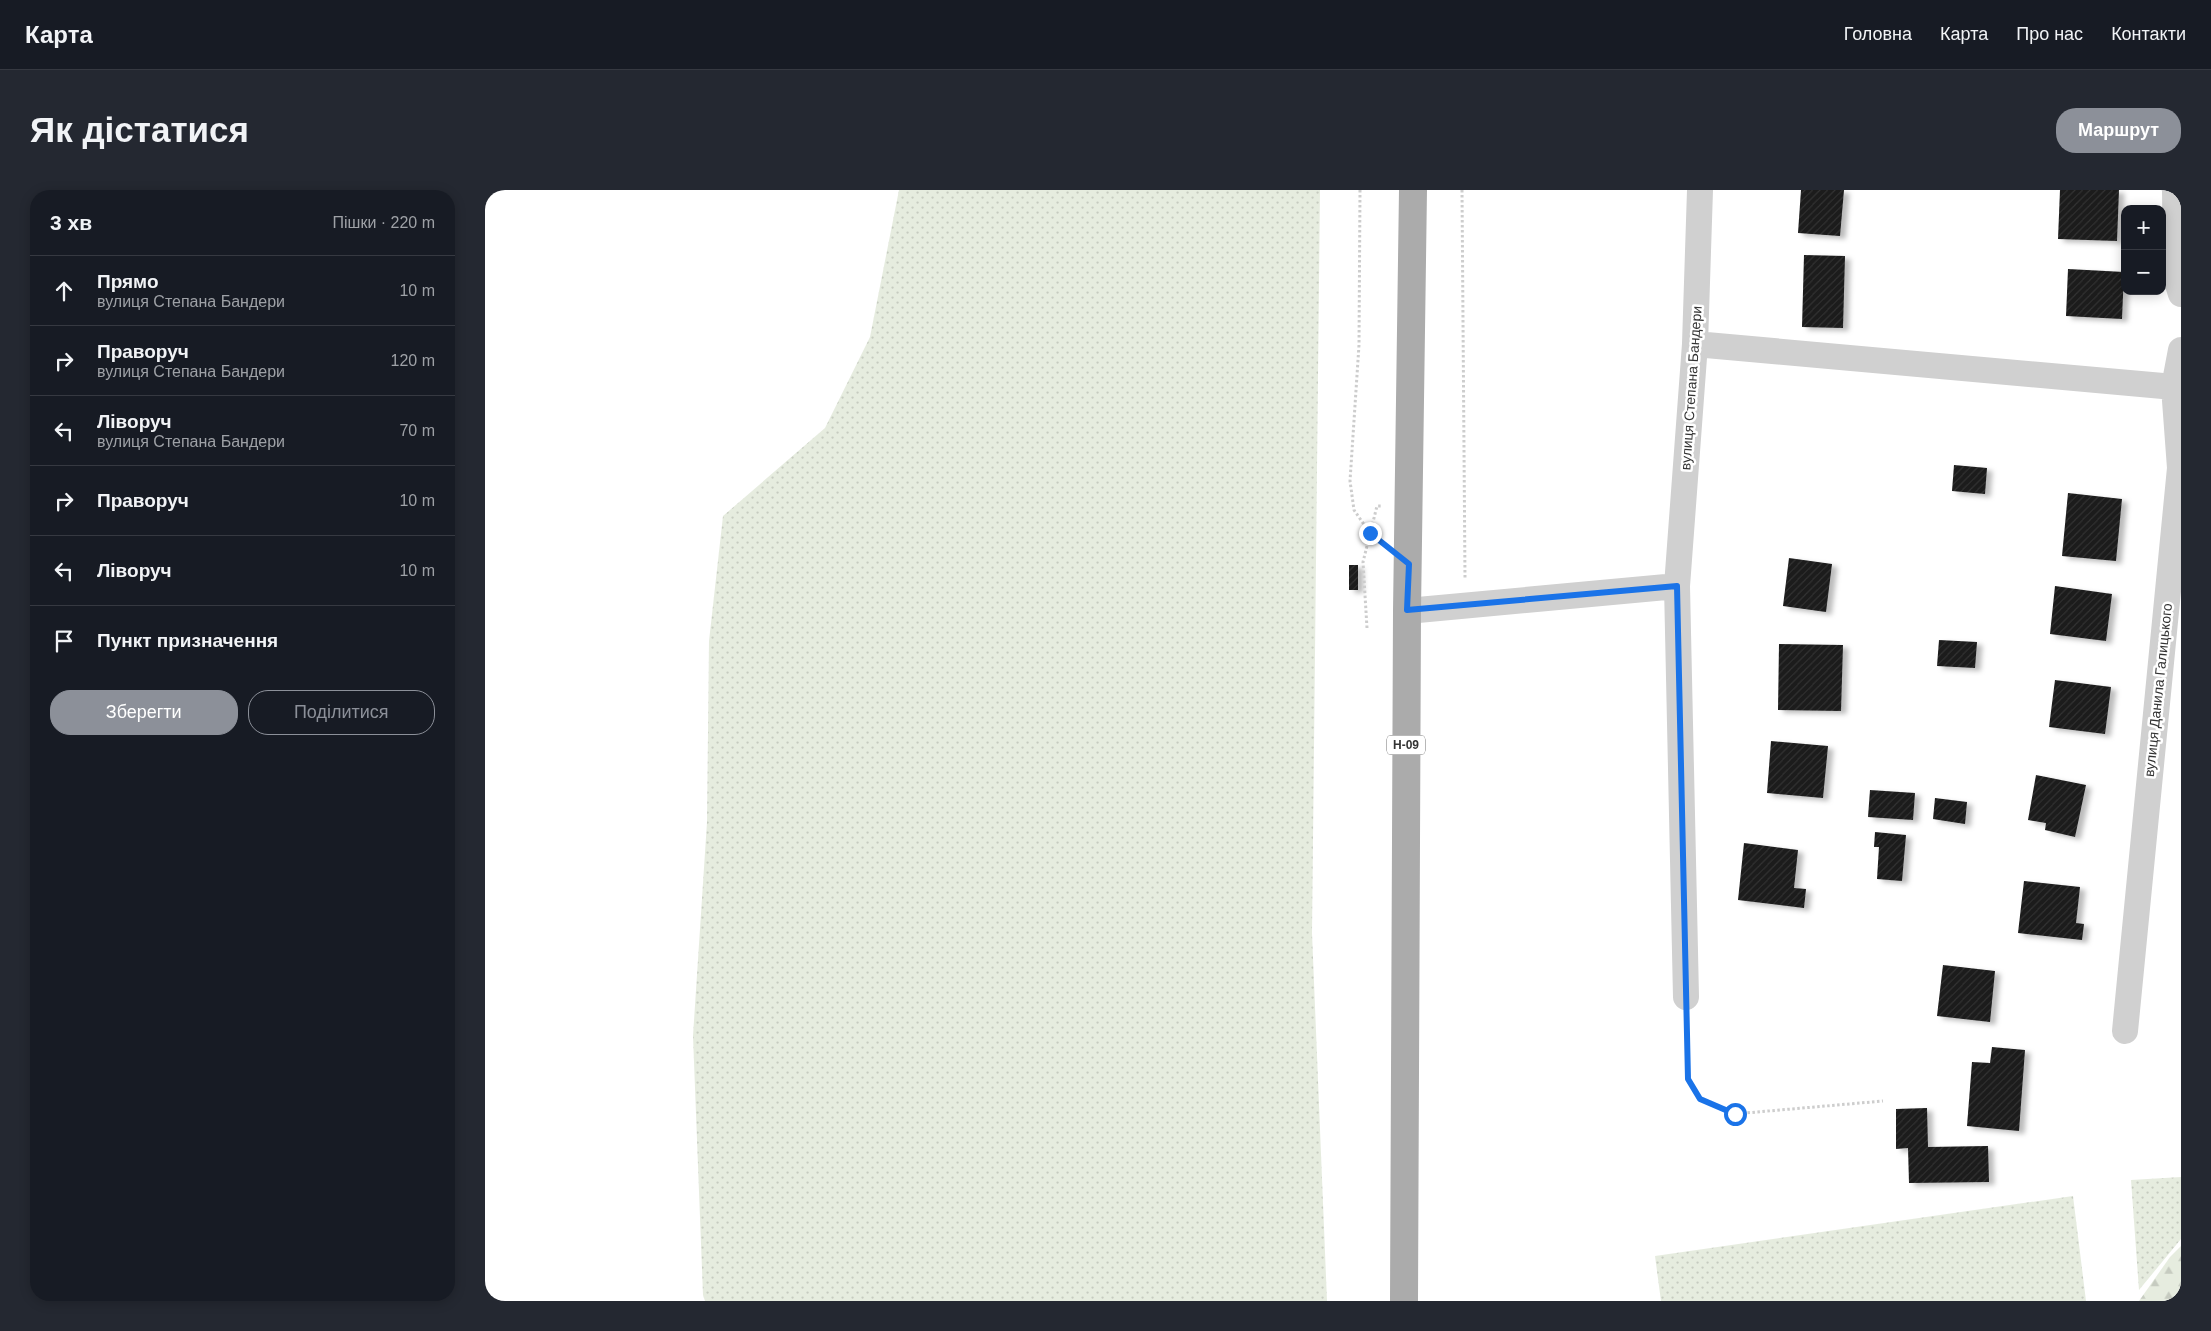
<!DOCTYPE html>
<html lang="uk">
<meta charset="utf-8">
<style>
:root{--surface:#171b24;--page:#242831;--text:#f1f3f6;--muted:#9ea1a6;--line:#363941;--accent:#8c9099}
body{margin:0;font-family:Arial,sans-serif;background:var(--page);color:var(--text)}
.controls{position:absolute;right:15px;top:15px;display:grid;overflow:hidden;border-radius:10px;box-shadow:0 2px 12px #0003}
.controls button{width:45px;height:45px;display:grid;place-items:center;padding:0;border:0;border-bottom:1px solid var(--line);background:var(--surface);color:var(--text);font:25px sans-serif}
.stop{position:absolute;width:15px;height:15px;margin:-11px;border:4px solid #1a73e8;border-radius:50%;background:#fff}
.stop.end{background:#1a73e8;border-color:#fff;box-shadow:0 1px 5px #0008}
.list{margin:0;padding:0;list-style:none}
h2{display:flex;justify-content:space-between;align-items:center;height:65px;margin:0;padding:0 20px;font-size:21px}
h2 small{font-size:16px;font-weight:400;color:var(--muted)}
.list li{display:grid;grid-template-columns:32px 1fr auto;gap:15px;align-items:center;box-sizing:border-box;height:70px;padding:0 20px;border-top:1px solid var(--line)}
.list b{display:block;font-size:19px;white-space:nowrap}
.list p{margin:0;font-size:16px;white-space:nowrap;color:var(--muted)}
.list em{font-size:16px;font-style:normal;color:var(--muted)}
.actions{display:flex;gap:10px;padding:15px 20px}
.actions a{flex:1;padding:11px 0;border:1px solid var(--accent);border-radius:20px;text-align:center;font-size:18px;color:var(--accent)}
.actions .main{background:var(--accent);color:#fff}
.icon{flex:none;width:28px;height:28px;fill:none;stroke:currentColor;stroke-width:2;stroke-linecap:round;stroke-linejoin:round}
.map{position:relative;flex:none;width:1696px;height:1111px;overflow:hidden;border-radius:20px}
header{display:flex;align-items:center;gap:30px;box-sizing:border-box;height:70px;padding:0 25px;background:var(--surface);border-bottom:1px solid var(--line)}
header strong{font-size:24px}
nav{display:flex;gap:28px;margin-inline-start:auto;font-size:18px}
.intro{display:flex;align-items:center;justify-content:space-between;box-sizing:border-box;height:120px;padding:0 30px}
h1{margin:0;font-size:35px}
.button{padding:12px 22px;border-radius:20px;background:var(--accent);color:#fff;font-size:18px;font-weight:700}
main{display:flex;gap:30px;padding:0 30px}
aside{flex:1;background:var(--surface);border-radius:20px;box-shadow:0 2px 12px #0003}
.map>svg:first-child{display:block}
</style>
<header>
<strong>Карта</strong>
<nav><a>Головна</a><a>Карта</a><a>Про нас</a><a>Контакти</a></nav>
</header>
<div class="intro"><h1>Як дістатися</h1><a class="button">Маршрут</a></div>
<main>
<aside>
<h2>3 хв<small>Пішки · 220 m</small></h2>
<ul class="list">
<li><svg class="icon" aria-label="ahead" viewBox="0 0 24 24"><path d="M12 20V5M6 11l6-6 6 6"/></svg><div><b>Прямо</b><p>вулиця Степана Бандери</p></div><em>10 m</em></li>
<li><svg class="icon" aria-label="right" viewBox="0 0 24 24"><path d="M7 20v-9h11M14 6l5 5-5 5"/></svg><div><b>Праворуч</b><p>вулиця Степана Бандери</p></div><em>120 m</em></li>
<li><svg class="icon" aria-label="left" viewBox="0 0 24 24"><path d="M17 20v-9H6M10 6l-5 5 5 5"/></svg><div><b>Ліворуч</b><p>вулиця Степана Бандери</p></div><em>70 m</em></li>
<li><svg class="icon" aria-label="right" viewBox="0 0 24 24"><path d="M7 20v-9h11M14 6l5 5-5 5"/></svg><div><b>Праворуч</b></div><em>10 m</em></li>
<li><svg class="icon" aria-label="left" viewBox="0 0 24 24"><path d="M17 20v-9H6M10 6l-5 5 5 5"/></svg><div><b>Ліворуч</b></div><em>10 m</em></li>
<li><svg class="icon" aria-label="arrive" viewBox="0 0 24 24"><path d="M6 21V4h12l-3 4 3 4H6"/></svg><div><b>Пункт призначення</b></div></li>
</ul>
<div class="actions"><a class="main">Зберегти</a><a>Поділитися</a></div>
</aside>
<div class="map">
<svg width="1696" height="1111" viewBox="0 0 1696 1111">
<defs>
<pattern id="grass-dots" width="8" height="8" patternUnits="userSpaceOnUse" patternTransform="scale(1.25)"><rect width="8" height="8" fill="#e6ecdf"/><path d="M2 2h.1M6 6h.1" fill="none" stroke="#c6cbc0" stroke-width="1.8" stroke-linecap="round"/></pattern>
<pattern id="forest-firs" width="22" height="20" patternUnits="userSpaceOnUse" patternTransform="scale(1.25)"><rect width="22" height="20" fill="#e6ecdf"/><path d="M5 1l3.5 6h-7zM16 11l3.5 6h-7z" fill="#c6cbc0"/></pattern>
<pattern id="building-hatch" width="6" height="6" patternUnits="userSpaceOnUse" patternTransform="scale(1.25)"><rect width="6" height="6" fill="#1a1a1a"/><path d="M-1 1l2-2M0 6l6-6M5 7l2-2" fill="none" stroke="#333"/></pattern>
<filter id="shadow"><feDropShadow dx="5.5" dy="3" stdDeviation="2.5" flood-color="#0004"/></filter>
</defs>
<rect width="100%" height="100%" fill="#fff"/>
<path fill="url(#grass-dots)" d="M414,0H835L827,743L842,1111H220L218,1105L208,846L222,632L224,451L238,326L340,238L385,147Z
M1696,987V1049L1654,1100L1646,990Z
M1588,1006L1601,1111H1176L1170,1066Z"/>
<path fill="url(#forest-firs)" d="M1696,1056V1111H1654L1685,1067Z"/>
<path fill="url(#building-hatch)" filter="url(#shadow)" d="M1316,0H1359L1355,46L1313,43Z
M1575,0H1634L1632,51L1573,49Z
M1319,65L1360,66L1358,138L1317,137Z
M1583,79L1639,82L1637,129L1581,126Z
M1469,275L1502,278L1500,304L1467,301Z
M1583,303L1637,309L1631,371L1577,366Z
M1304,368L1347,374L1341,422L1298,416Z
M864,375H873V400H864Z
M1570,396L1627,404L1621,451L1565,444Z
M1454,450L1492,452L1490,478L1452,476Z
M1294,454L1358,455L1356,521L1293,520Z
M1570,490L1626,497L1620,544L1564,537Z
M1286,551L1343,556L1338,608L1282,603Z
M1551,585L1601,595L1590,647L1560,640L1561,633L1543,630Z
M1385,600L1430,603L1428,630L1383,627Z
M1450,608L1482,612L1480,634L1448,629Z
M1390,642L1421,645L1417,691L1392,689L1394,657H1389Z
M1259,653L1313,660L1309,698L1321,699L1319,718L1253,710Z
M1539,691L1595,697L1591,733L1599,734L1597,750L1533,743Z
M1458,775L1510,781L1505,832L1452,826Z
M1507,857L1540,860L1534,941L1482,936L1487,872L1505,873Z
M1442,918L1443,957L1503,956L1504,992L1424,993L1423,958L1411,959V919Z"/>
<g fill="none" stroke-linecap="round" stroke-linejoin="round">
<path stroke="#cdcdcd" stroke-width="3" stroke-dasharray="2.5 2.5" stroke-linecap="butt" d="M875,0L874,155L865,291L869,320L887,346L895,352
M977,0L980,389
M882,438L878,372L892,316H896
M1202,833L1203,889L1215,909L1249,924L1398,911"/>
<path stroke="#d0d0d0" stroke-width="26" d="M1690,0L1691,88L1696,104
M1210,154L1689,197
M922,421L1192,396
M1201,807L1192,396L1210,154L1215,0
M1640,841L1695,278L1689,197L1696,160"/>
<path stroke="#ababab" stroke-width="28" d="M919,1111L922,421L928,0"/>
</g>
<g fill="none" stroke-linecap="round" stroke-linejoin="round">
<path stroke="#1a73e8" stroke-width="6" d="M885,343L924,374L922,420L1192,396L1203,889L1215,909L1250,924"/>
</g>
<g text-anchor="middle" stroke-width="5" stroke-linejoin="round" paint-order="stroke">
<rect fill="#fff" stroke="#707070" stroke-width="1" x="902" y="545.5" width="38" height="19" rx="4"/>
<g font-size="12" font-weight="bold" fill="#333">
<text x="921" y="559">Н-09</text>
</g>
<g font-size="14" fill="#333" stroke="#fff">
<text transform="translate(1206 198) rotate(-86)" y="5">вулиця Степана Бандери</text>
<text transform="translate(1673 500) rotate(-84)" y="5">вулиця Данила Галицького</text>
</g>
</g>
</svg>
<div class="controls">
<button>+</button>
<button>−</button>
</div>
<div class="stop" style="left:1250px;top:924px"></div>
<div class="stop end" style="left:885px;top:343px"></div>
</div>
</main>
